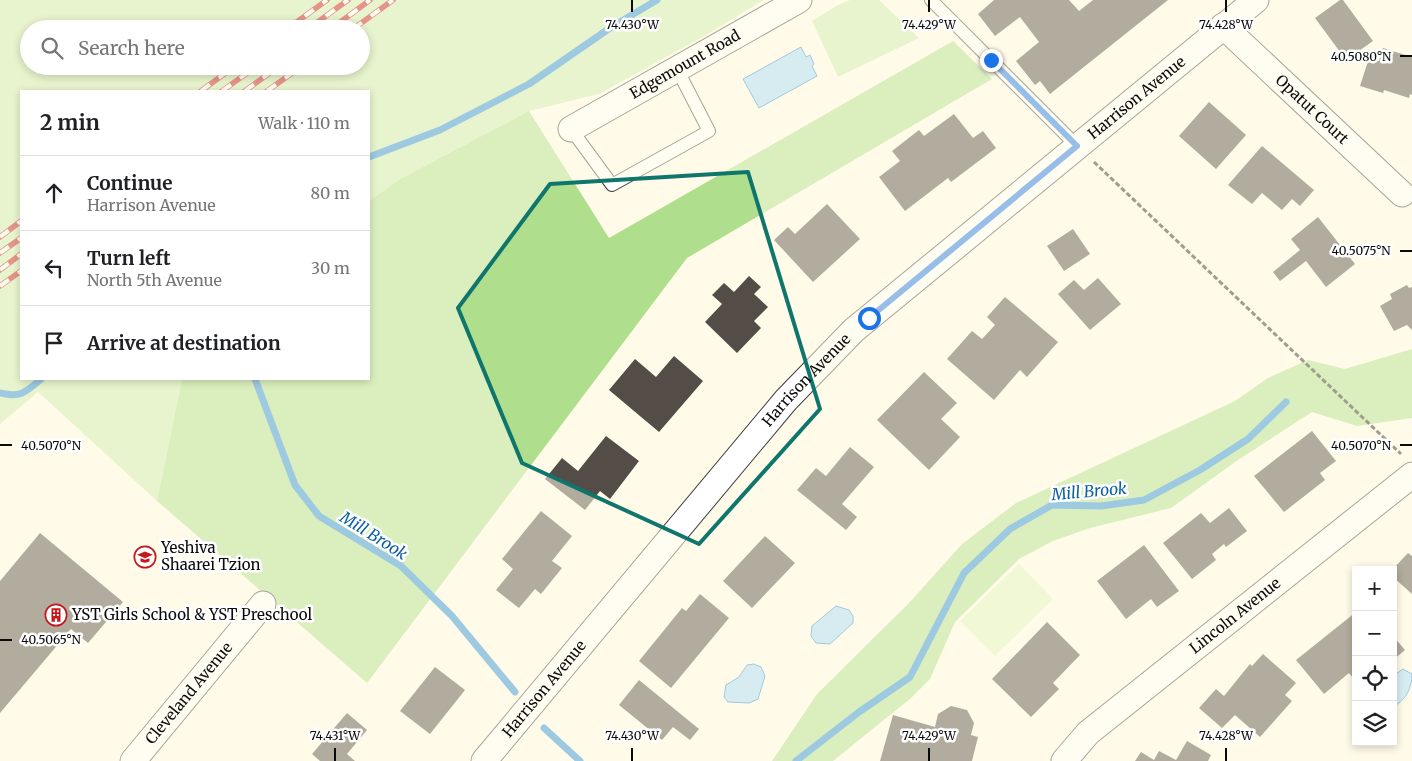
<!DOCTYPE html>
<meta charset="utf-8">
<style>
:root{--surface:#fff;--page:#f2f2f2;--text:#202124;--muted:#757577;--line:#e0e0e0}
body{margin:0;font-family:Merriweather,serif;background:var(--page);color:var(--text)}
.controls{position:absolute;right:15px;bottom:15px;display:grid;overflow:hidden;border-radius:0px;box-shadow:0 2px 8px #0003}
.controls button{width:45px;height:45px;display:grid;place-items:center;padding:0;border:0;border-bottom:1px solid var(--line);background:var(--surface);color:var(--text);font:25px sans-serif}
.stop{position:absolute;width:15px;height:15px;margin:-11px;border:4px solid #1a73e8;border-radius:50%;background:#fff}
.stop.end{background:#1a73e8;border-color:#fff;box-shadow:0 1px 5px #0008}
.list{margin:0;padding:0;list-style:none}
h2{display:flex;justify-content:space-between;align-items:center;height:65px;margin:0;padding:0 20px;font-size:21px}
h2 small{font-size:16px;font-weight:400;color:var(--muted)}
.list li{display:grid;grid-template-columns:32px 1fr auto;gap:15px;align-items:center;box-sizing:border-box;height:75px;padding:0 20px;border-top:1px solid var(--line)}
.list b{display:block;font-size:19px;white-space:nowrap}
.list p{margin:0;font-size:16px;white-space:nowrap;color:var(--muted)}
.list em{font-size:16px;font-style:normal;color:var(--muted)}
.icon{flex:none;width:28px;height:28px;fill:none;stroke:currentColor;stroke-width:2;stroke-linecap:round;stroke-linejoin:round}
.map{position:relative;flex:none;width:1412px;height:761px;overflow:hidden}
.search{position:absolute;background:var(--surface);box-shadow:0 2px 8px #0003;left:20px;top:20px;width:350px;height:55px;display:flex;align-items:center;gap:12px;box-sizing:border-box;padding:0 18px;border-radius:28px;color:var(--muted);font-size:19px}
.panel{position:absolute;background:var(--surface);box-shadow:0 2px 8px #0003;left:20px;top:90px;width:350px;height:290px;border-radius:0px}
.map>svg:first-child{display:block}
</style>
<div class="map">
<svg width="1412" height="761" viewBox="0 0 1412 761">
<rect width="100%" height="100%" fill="#fffbe8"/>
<path fill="#cdecae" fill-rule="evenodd" d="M0,0H764L706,35L599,94L529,111L400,179L369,201V91H21V379H182L157,501L38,392L0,424ZM29,29H361V66H29Z
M850,0H879L919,38L838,77L812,21L838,5Z"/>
<path fill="#afdf8c" d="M953,41L992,79L687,258L367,683L157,501L182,379H369V201L400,179L529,111L609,238Z
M1412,349V418L1357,426L1312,412L1238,460L1171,508L1090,528L1053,541L1019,559L955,622L930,679L911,698L833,761H772L817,694L909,603L962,544L1016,503L1235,401L1268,378L1308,360L1345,369Z"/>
<path fill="#e0f3c1" d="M1019,564L1053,599L995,656L960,621Z"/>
<path fill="#a7d9fc" stroke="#278dda" d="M801,47L806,57L810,55L814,64L812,66L817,76L759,108L743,79Z
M836,606L849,610L853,616V623L830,644L816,643L811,636L812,626Z
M754,664L761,667L765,676L758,699L749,703L728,702L724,697L726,685L739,677L747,665Z
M1403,669L1412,674C1412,688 1406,700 1393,707V676Z"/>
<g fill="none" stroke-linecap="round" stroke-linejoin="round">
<path stroke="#278dda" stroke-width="7" d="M369,157L440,130L529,84L610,28L657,0
M255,379L295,485L319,516L401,566L452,616L515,692
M0,393C21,398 26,392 41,379
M544,728L580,761
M796,761L859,712L910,677L964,573L1010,529L1052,505L1101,506L1144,500L1200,470L1248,439L1286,402"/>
</g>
<path fill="#544c46" d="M994,0H1069L1079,11L1093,0H1168L1050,94L1040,81L1035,85L1016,61L1039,42L1020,17L995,36L978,14Z
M1340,0H1343L1373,41L1346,60L1315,18Z
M1383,48L1412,57V95L1410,94L1409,98L1384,90L1383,93L1360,86L1369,58L1379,61Z
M1209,102L1246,135L1216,169L1179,136Z
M954,114L973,138L983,131L996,148L951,182L948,178L905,211L879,177L900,161L892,151L919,130L924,136Z
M1262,146L1314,190L1300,206L1292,199L1282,210L1262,193L1252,204L1228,185Z
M827,204L860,239L813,282L774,240L788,227L795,234Z
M1318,217L1355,264L1326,287L1306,261L1280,281L1273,272L1300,250L1291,239Z
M1073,229L1090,254L1064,271L1047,246Z
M749,276L761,287L754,294L768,307L754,321L761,328L737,353L705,322L722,304L712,295L724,283L734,292Z
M1098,278L1121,304L1090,330L1058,294L1074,280L1084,290Z
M1407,285L1409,288L1412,287V330L1407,325L1394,331L1380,306L1392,299L1390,294Z
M1005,297L1058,342L1027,377L1020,370L994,400L947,359L972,331L982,339L995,325L987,317Z
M674,356L703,381L659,432L609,390L635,359L656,377Z
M924,372L957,403L941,419L960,437L929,470L877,420Z
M1312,431L1336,461L1320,473L1325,480L1284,512L1254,476Z
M606,436L639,461L610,499L600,491L585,510L545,479L562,458L578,471Z
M850,447L874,467L842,504L857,517L846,530L797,490L816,468L826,476Z
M1229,508L1247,531L1226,547L1224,544L1212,554L1216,560L1192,579L1163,543L1201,513L1210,523Z
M541,511L572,536L552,561L562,568L541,594L535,589L519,608L496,590L513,569L502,559Z
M40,533L123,602L88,643L71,629L0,713V581Z
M765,536L795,563L752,608L723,581Z
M1144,545L1179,591L1157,607L1151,599L1126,619L1097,581Z
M1408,553L1412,556V594L1393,577V569Z
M700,594L729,618L671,688L639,661L682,608L686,611Z
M1356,612V675L1353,678L1349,673L1324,694L1296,660Z
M1047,622L1080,655L1053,683L1059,689L1031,717L992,679Z
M1393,636L1405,650L1393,660Z
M1263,654L1296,683L1285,695L1292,701L1260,737L1235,715L1222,728L1199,708L1216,689L1224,696L1250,664L1252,666Z
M435,667L465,690L430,734L400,711Z
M639,680L699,729L690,740L673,727L662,740L619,705Z
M951,706L967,710L974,723L971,735L978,737L972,761H880L893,715L935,727L938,714Z
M347,713L367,730L347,754L355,761H320L312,754Z
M1187,741L1211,755L1208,761H1135L1141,752L1154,760L1159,751L1176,760Z"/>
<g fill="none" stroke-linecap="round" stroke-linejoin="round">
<g stroke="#3d3d3d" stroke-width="14">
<path id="service" d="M931,0L1077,146
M571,129L612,185L709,131L677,69"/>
</g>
<g stroke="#3d3d3d" stroke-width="27">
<g id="minor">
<path id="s1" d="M1223,26L1402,194"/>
<path id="s2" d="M571,129L799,0"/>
<path id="s3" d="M133,761L263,604"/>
<path id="s4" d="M484,761L786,400L854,330L1256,0"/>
<path id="s5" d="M1064,761L1088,733L1412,475"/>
</g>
</g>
<path stroke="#2c2c2c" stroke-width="3" stroke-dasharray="5 2.5" stroke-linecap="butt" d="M1094,162L1401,454"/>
<use href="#service" stroke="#fff" stroke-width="12"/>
<use href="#minor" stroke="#fff" stroke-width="25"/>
<g stroke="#c6171a" stroke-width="5.5">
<path id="rail" d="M287,29L327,0
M308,29L348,0
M331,29L370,0
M353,29L393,0
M201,91L235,66
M222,91L257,66
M245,91L279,66
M267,91L302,66
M0,237L21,221
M0,253L21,238
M0,270L21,254
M0,286L21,271"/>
</g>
<use href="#rail" stroke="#fff" stroke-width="4" stroke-dasharray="11" stroke-linecap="butt"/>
</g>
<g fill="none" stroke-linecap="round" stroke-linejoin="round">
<path stroke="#1a73e8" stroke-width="6" d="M869,318L1077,146L991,60"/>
</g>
<path d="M0 0H1412V761H0ZM748,172L820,409L699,544L522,463L458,308L550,184Z" fill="#fffbe8" fill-opacity=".55" fill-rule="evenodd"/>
<path fill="none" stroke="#0f766e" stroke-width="4" stroke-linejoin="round" d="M748,172L820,409L699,544L522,463L458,308L550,184Z"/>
<path fill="none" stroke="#0a0a0a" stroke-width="2" d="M632,0V12M929,0V12M1226,0V12M1400,56H1412M1400,251H1412M0,445H12M1400,445H1412M0,640H12M335,748V761M632,748V761M929,748V761M1226,748V761"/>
<defs>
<g id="school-ring" transform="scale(1.125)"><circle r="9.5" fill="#fff" stroke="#c6171a" stroke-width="1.5"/><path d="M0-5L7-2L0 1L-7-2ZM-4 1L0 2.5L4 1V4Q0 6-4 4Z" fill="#c6171a"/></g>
<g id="building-ring" transform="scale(1.125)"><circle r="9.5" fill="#fff" stroke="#c6171a" stroke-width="1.5"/><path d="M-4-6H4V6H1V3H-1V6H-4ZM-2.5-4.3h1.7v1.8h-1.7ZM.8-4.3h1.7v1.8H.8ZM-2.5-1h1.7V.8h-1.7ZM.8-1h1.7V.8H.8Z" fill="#c6171a"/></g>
</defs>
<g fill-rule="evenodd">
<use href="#school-ring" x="145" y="557"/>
<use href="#building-ring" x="56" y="615"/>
</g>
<g text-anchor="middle" stroke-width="5" stroke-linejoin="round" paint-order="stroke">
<g font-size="15" fill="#0a0a0a" stroke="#fff">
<text dy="5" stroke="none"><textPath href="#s2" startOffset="131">Edgemount Road</textPath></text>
<text dy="5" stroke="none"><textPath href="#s4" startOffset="934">Harrison Avenue</textPath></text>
<text dy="5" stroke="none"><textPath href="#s1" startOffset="122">Opatut Court</textPath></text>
<text dy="5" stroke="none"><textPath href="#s4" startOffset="499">Harrison Avenue</textPath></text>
<text dy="5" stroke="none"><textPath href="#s5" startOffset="225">Lincoln Avenue</textPath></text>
<text dy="5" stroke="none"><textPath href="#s4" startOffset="94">Harrison Avenue</textPath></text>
<text dy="5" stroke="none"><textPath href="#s3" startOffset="88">Cleveland Avenue</textPath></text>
</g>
<g font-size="15" fill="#0a0a0a" stroke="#fff" text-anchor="start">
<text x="161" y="553">Yeshiva<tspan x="161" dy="17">Shaarei Tzion</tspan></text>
<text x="72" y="620">YST Girls School &amp; YST Preschool</text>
</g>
<g font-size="16" font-style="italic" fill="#0a5da6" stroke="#fff">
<text transform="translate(1089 491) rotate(-5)" y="6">Mill Brook</text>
<text transform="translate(374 535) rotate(32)" y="6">Mill Brook</text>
</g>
</g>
<g font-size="12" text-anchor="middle" fill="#0a0a0a" stroke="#fff" stroke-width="5" stroke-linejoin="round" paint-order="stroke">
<text x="632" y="29">74.430°W</text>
<text x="929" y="29">74.429°W</text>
<text x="1226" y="29">74.428°W</text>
<text x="1361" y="61">40.5080°N</text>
<text x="1361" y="255">40.5075°N</text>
<text x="51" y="450">40.5070°N</text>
<text x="1361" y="450">40.5070°N</text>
<text x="51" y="644">40.5065°N</text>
<text x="335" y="740">74.431°W</text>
<text x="632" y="740">74.430°W</text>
<text x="929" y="740">74.429°W</text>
<text x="1226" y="740">74.428°W</text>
</g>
</svg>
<div class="controls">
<button>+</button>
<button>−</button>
<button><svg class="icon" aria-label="locate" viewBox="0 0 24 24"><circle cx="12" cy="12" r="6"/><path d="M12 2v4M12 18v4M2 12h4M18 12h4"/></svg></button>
<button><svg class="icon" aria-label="layers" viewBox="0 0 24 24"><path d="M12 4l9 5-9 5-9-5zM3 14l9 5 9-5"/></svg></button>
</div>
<div class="stop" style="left:869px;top:318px"></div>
<div class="stop end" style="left:991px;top:60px"></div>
<div class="search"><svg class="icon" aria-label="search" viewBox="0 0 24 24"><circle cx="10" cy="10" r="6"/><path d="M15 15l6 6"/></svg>Search here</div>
<section class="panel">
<h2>2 min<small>Walk · 110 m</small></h2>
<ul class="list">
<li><svg class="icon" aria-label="ahead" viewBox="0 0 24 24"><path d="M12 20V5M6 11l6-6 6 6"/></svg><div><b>Continue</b><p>Harrison Avenue</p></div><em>80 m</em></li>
<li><svg class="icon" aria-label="left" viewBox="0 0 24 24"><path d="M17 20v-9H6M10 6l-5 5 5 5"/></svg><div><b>Turn left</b><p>North 5th Avenue</p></div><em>30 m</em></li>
<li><svg class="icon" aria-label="arrive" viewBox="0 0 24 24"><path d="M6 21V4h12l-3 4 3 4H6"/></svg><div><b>Arrive at destination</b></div></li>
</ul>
</section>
</div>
